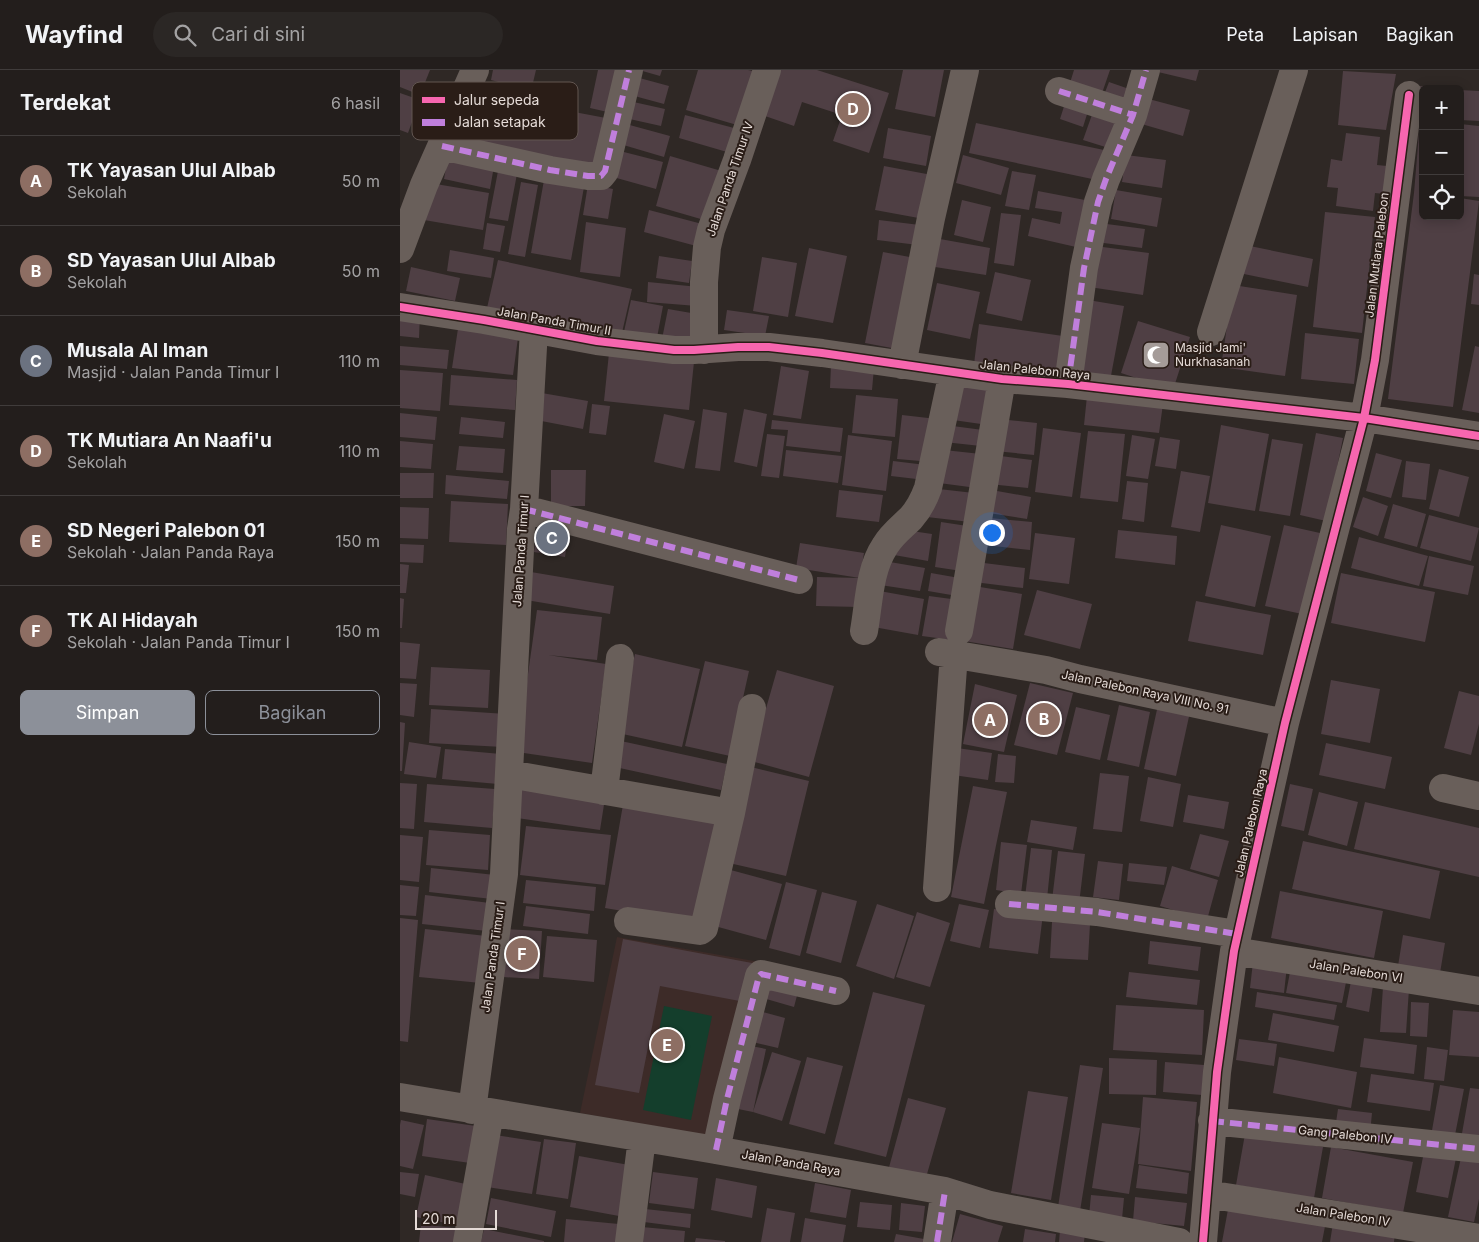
<!DOCTYPE html>
<html lang="id">
<meta charset="utf-8">
<style>
:root{--surface:#231e1c;--page:#2b2725;--text:#f1f3f6;--muted:#a3a2a3;--line:#403c3b;--accent:#8c9099}
body{margin:0;font-family:Inter,sans-serif;background:var(--page);color:var(--text)}
.controls{position:absolute;right:15px;top:15px;display:grid;overflow:hidden;border-radius:8px;box-shadow:0 2px 12px #0003}
.controls button{width:45px;height:45px;display:grid;place-items:center;padding:0;border:0;border-bottom:1px solid var(--line);background:var(--surface);color:var(--text);font:25px sans-serif}
.scale{position:absolute;left:15px;bottom:12px;width:82px;box-sizing:border-box;padding-left:5px;border:2px solid #e5dbd7;border-top:0;font-size:14px;line-height:18px;white-space:nowrap;color:#e5dbd7;-webkit-text-stroke:4px #2a1d17;paint-order:stroke}
.you{position:absolute;left:591px;top:462px;width:18px;height:18px;margin:-12px;border:4px solid #fff;border-radius:50%;background:#1a73e8;box-shadow:0 0 0 8px #1a73e833}
.badge{display:grid;place-items:center;width:32px;height:32px;border-radius:50%;background:var(--accent);color:#fff;font-size:16px;font-weight:700}
.pin{position:absolute;translate:-50% -50%;border:2px solid #fff;box-shadow:0 1px 5px #0006}
.list{margin:0;padding:0;list-style:none}
h2{display:flex;justify-content:space-between;align-items:center;height:65px;margin:0;padding:0 20px;font-size:21px}
h2 small{font-size:16px;font-weight:400;color:var(--muted)}
.list li{display:grid;grid-template-columns:32px 1fr auto;gap:15px;align-items:center;box-sizing:border-box;height:90px;padding:0 20px;border-top:1px solid var(--line)}
.list b{display:block;font-size:19px;white-space:nowrap}
.list p{margin:0;font-size:16px;white-space:nowrap;color:var(--muted)}
.list em{font-size:16px;font-style:normal;color:var(--muted)}
.actions{display:flex;gap:10px;padding:15px 20px}
.actions a{flex:1;padding:11px 0;border:1px solid var(--accent);border-radius:8px;text-align:center;font-size:18px;color:var(--accent)}
.actions .main{background:var(--accent);color:#fff}
.icon{flex:none;width:28px;height:28px;fill:none;stroke:currentColor;stroke-width:2;stroke-linecap:round;stroke-linejoin:round}
.map{position:relative;flex:none;width:1079px;height:1172px;overflow:hidden}
header{display:flex;align-items:center;gap:30px;box-sizing:border-box;height:70px;padding:0 25px;background:var(--surface);border-bottom:1px solid var(--line)}
header strong{font-size:24px}
nav{display:flex;gap:28px;margin-inline-start:auto;font-size:18px}
.search{width:350px;height:45px;background:var(--page);display:flex;align-items:center;gap:12px;box-sizing:border-box;padding:0 18px;border-radius:28px;color:var(--muted);font-size:19px}
main{display:flex}
aside{flex:1;background:var(--surface)}
.map>svg:first-child{display:block}
</style>
<header>
<strong>Wayfind</strong>
<div class="search"><svg class="icon" aria-label="search" viewBox="0 0 24 24"><circle cx="10" cy="10" r="6"/><path d="M15 15l6 6"/></svg>Cari di sini</div>
<nav><a>Peta</a><a>Lapisan</a><a>Bagikan</a></nav>
</header>
<main>
<aside>
<h2>Terdekat<small>6 hasil</small></h2>
<ul class="list">
<li><span class="badge" style="background:#8d6e63">A</span><div><b>TK Yayasan Ulul Albab</b><p>Sekolah</p></div><em>50 m</em></li>
<li><span class="badge" style="background:#8d6e63">B</span><div><b>SD Yayasan Ulul Albab</b><p>Sekolah</p></div><em>50 m</em></li>
<li><span class="badge" style="background:#6b7280">C</span><div><b>Musala Al Iman</b><p>Masjid · Jalan Panda Timur I</p></div><em>110 m</em></li>
<li><span class="badge" style="background:#8d6e63">D</span><div><b>TK Mutiara An Naafi'u</b><p>Sekolah</p></div><em>110 m</em></li>
<li><span class="badge" style="background:#8d6e63">E</span><div><b>SD Negeri Palebon 01</b><p>Sekolah · Jalan Panda Raya</p></div><em>150 m</em></li>
<li><span class="badge" style="background:#8d6e63">F</span><div><b>TK Al Hidayah</b><p>Sekolah · Jalan Panda Timur I</p></div><em>150 m</em></li>
</ul>
<div class="actions"><a class="main">Simpan</a><a>Bagikan</a></div>
</aside>
<div class="map">
<svg width="1079" height="1172" viewBox="0 0 1079 1172">
<rect width="100%" height="100%" fill="#2f2825"/>
<path fill="#3d2b28" d="M217,867L360,892L315,1067L180,1043Z"/>
<path fill="#143e2c" d="M264,936L312,946L291,1050L243,1040Z"/>
<path fill="#4f3f44" d="M0,0H30L20,25L0,17Z
M93,0H136L131,21L91,10Z
M198,0H221L212,43L190,38Z
M239,0H262L260,6Z
M298,0H348L353,1L337,55L286,40Z
M380,0H417L489,23L469,83L433,71L442,45L402,32L394,56L365,46Z
M503,0H544L535,47L495,39Z
M674,0H710L701,26L669,16Z
M758,0H799L796,11L758,2Z
M943,1L996,4L986,60L938,55Z
M232,6L269,16L264,34L227,24Z
M709,12L732,20L725,38L702,30Z
M1020,16L1032,17V19H1023V47L1018,46Z
M1060,20L1079,21V51L1060,50Z
M0,23L20,30L8,63L0,60Z
M79,24L206,48L196,102L69,78Z
M745,28L790,40L783,66L738,53Z
M666,30L689,38L683,57L660,49Z
M229,31L265,39L261,56L225,48Z
M694,39L726,50L715,80L683,70Z
M285,45L334,58L327,82L279,68Z
M1020,51L1023,52V146H1060V128L1079,131L1053,337L988,329L1014,123Z
M576,53L704,80L697,110L569,83Z
M226,54L270,66L264,87L220,74Z
M1060,54L1079,56V127L1060,126Z
M488,58L531,66L526,96L483,88Z
M946,63L980,67L977,95L987,96L984,124L975,123L973,141L936,136L938,118L927,117L931,89L942,91Z
M220,81L263,92L256,119L213,107Z
M563,85L609,98L601,125L556,113Z
M726,85L766,90L762,118L722,112Z
M270,86L325,102L311,152L256,136Z
M48,87L94,96L90,119L44,109Z
M484,96L532,105L524,149L475,140Z
M98,101L117,104L108,151L89,148Z
M612,101L636,105L629,140L605,136Z
M144,110L184,117L171,190L131,183Z
M121,112L138,115L125,187L108,184Z
M30,113L89,123L83,160L24,150Z
M188,114L213,119L208,149L183,145Z
M716,120L762,128L757,157L711,149Z
M638,121L685,130L676,177L628,166L632,148L660,154L662,142L635,138Z
M562,130L591,137L583,172L554,165Z
M249,140L306,155L300,177L244,162Z
M925,142L975,147L962,263L913,257Z
M601,143L621,145L614,196L594,193Z
M479,150L520,155L518,175L477,170Z
M186,152L226,158L220,207L180,202Z
M87,153L105,156L100,182L83,179Z
M699,153L745,159L742,178L696,172Z
M540,169L590,178L586,205L535,197Z
M845,175L913,189L908,217L839,203Z
M695,176L749,183L743,225L689,217Z
M409,178L447,186L433,253L395,246Z
M50,180L94,188L91,208L47,201Z
M483,182L515,188L497,279L465,273Z
M259,186L292,191L289,213L256,208Z
M362,187L397,193L388,247L353,241Z
M98,190L232,219L221,267L87,238Z
M11,197L60,208L55,231L6,221Z
M595,202L631,210L622,251L586,243Z
M1074,204L1079,205V235L1071,234Z
M248,212L299,217L297,236L247,232Z
M537,213L580,222L570,269L527,260Z
M833,215L897,225L885,306L821,297Z
M231,230L263,236L256,273L223,266Z
M688,230L724,236L710,311L675,305Z
M268,239L297,244L291,275L262,269Z
M327,240L369,246L365,266L324,260Z
M0,242L20,244L19,268L0,266Z
M738,251L790,267L773,320L721,303Z
M59,252L119,260L113,305L52,298Z
M579,254L663,266L657,305L574,294Z
M905,263L959,269L954,314L901,309Z
M0,276L49,280L47,299L0,295Z
M1075,276L1079,277V343L1062,340Z
M209,283L294,292L289,340L204,331Z
M431,295L474,298L472,320L430,318Z
M381,296L409,301L401,349L373,345Z
M0,300L43,303L40,341L0,338Z
M51,305L117,310L115,340L49,335Z
M559,315L593,320L588,355L553,350Z
M136,322L188,331L183,359L131,349Z
M456,325L498,329L495,367L452,363Z
M687,326L763,334L759,363L684,355Z
M192,334L210,336L206,365L189,363Z
M303,339L327,343L320,401L295,398Z
M344,339L367,344L357,397L334,392Z
M0,343L37,347L35,370L0,367Z
M264,344L295,351L284,399L254,392Z
M502,345L537,349L532,392L497,389Z
M61,347L105,352L103,368L59,364Z
M598,349L637,353L634,385L595,381Z
M372,350L443,358L440,382L386,376L388,360L371,359Z
M545,355L583,360L581,376L544,372Z
M821,355L869,364L855,441L808,433Z
M643,358L681,363L672,427L635,422Z
M688,361L725,364L718,432L680,428Z
M916,363L943,368L926,451L900,445Z
M367,364L385,366L379,408L361,406Z
M448,365L492,371L486,421L442,415Z
M732,365L755,369L748,409L726,406Z
M760,367L780,370L776,399L755,396Z
M872,369L903,374L890,446L859,441Z
M0,371L33,374L31,399L0,397Z
M59,376L105,379L103,403L56,400Z
M386,380L442,386L438,413L383,406Z
M544,380L581,384L577,418L539,413Z
M976,383L1002,390L991,428L966,421Z
M593,385L632,390L628,418L589,414Z
M493,391L526,395L525,410L491,406Z
M1006,391L1030,394L1026,430L1002,427Z
M1039,399L1069,407L1059,447L1029,439Z
M151,400H186L185,436H151Z
M781,401L810,406L800,462L771,457Z
M0,403H34L33,428H0Z
M46,405L109,411L107,429L45,424Z
M727,411L748,413L744,452L722,449Z
M530,418L574,423L570,452L527,447Z
M586,419L631,427L627,449L582,442Z
M439,420L483,425L479,452L436,447Z
M963,427L988,436L978,466L953,457Z
M51,431L108,434L106,475L49,472Z
M993,434L1026,444L1017,477L984,468Z
M0,437L29,438L28,469L0,468Z
M1029,445L1079,458L1071,491L1020,478Z
M579,447L632,452L630,480L576,474Z
M139,449L170,453L165,487L134,482Z
M541,452L574,457L568,502L535,497Z
M821,455L871,466L855,537L805,526Z
M884,455L929,465L911,546L865,536Z
M498,459L532,464L528,491L494,485Z
M718,460L777,466L775,495L715,488Z
M635,463L675,468L669,514L629,509Z
M959,467L1028,486L1019,516L951,498Z
M400,473L464,483L460,508L459,537L416,536L417,507L460,508L396,498Z
M0,474L24,475L23,493L0,492Z
M1029,486L1074,496L1068,525L1023,516Z
M484,491L525,498L520,521L480,515Z
M576,492L625,498L623,518L574,512Z
M0,494L9,495L6,523H0Z
M131,502L214,516L210,544L126,530Z
M531,503L565,509L563,527L528,521Z
M941,503L1035,522L1025,572L931,553Z
M574,516L622,524L613,579L564,571Z
M474,520L524,529L518,565L468,556Z
M637,520L692,534L680,579L624,565Z
M529,526L559,530L552,570L522,566Z
M0,528L4,529L2,558H0Z
M796,531L871,545L863,585L788,571Z
M137,540L202,547L197,590L148,585L206,594L192,693L117,682Z
M0,572L20,574L16,609L0,608Z
M235,584L300,599L282,677L218,663Z
M305,591L349,601L330,686L285,676Z
M31,597L90,600L88,638L29,635Z
M377,600L434,616L409,707L351,691Z
M931,610L980,619L970,673L921,664Z
M0,613L17,614L14,647L0,645Z
M630,613L673,623L657,685L614,675Z
M575,614L617,625L604,682L563,674Z
M1059,621L1079,626V654L1071,685L1044,678Z
M719,635L750,642L739,697L707,690Z
M758,635L790,642L776,706L744,699Z
M676,637L710,645L700,690L665,682Z
M31,639L106,644L103,677L29,673Z
M0,652L5,653L2,701H0Z
M221,671L327,694L321,720L215,697Z
M9,672L41,677L36,708L4,704Z
M926,673L992,687L985,719L919,705Z
M557,678L592,683L588,710L553,705Z
M45,679L101,684L98,714L42,709Z
M598,684L616,686L614,713L595,712Z
M351,697L409,711L386,806L329,793Z
M700,703L729,706L722,762L693,759Z
M748,707L781,714L773,757L740,751Z
M123,711L206,722L200,760L117,748Z
M0,713L17,714L14,759L0,758Z
M27,714L95,719L92,758L24,752Z
M890,714L913,719L904,761L881,756Z
M573,716L607,722L584,834L551,827Z
M919,722L958,732L947,776L908,765Z
M788,725L829,732L824,759L783,752Z
M224,729L318,746L299,854L205,838Z
M965,732L1079,758V807L954,779Z
M631,750L677,757L673,780L627,772Z
M126,756L211,765L205,815L120,805Z
M29,760L90,765L88,800L26,795Z
M800,764L829,771L819,807L790,799Z
M0,765L23,767L19,812L0,810Z
M903,771L1040,801L1030,849L892,819Z
M601,772L627,775L621,824L596,820Z
M631,778L652,780L647,829L625,827Z
M658,781L685,784L679,834L652,830Z
M698,791L723,794L719,830L693,827Z
M729,793L767,797L764,815L727,811Z
M772,796L818,810L807,850L760,836Z
M31,798L95,805L92,829L29,822Z
M327,799L382,814L366,870L311,855Z
M126,810L196,817L194,841L123,833Z
M386,812L417,820L400,886L369,878Z
M0,815L19,817L16,846L0,845Z
M880,821L983,841L974,888L871,868Z
M422,822L457,831L441,893L406,883Z
M25,825L90,833L87,861L22,854Z
M477,834L514,846L494,909L456,896Z
M559,834L589,840L580,878L550,871Z
M126,836L190,844L188,864L123,856Z
M594,839L643,844L638,884L589,878Z
M517,842L550,853L530,917L496,907Z
M0,848L18,850L8,972L0,971Z
M652,852L690,854L688,890L650,888Z
M25,859L86,866L81,913L19,907Z
M105,859L142,861L139,909L103,907Z
M1003,865L1045,873L1040,903L998,896Z
M147,866L197,870L194,912L143,907Z
M223,869L352,893L345,932L260,916L239,1023L195,1015Z
M750,871L801,877L798,901L748,894Z
M853,892L887,896L884,923L850,918Z
M891,897L947,907L942,933L886,923Z
M729,902L800,910L797,935L726,927Z
M952,906L974,909L969,942L946,937Z
M364,908L399,918L394,937L359,927Z
M983,917L1009,919L1006,963L980,962Z
M473,922L525,935L486,1087L434,1074Z
M857,922L937,935L934,950L855,937Z
M1011,932L1029,933L1027,967L1010,966Z
M716,935L804,940L802,985L713,980Z
M356,940L385,948L378,978L348,971Z
M1053,940L1079,942V987L1049,985Z
M873,943L939,956L934,982L868,970Z
M964,968L1017,975L1014,1004L960,997Z
M839,969L877,974L874,996L836,990Z
M346,975L366,979L353,1042L333,1038Z
M1027,977L1048,980L1044,1011L1024,1009Z
M372,982L401,991L382,1051L353,1042Z
M407,987L443,996L425,1064L389,1054Z
M879,987L957,1002L951,1038L873,1023Z
M709,988L757,990L756,1025L709,1024Z
M765,992L804,995L802,1025L763,1022Z
M680,995L703,998L680,1141L658,1137Z
M971,1004L1034,1013L1030,1041L967,1032Z
M1040,1015L1064,1019L1054,1070L1031,1066Z
M1070,1018L1079,1019V1072L1061,1069Z
M628,1021L668,1027L651,1130L611,1123Z
M743,1027L797,1032L791,1101L738,1094Z
M508,1028L546,1038L525,1111L488,1101Z
M938,1039L972,1043L970,1063L935,1059Z
M27,1049L76,1056L70,1093L22,1086Z
M1,1050L24,1055L13,1099L0,1096V1055Z
M702,1053L740,1058L729,1124L692,1118Z
M845,1064L923,1077L914,1128L836,1115Z
M95,1065L141,1072L132,1124L87,1117Z
M144,1069L176,1073L168,1129L136,1124Z
M931,1077L1013,1092L1003,1143L922,1128Z
M1025,1077L1057,1083L1048,1128L1016,1122Z
M1062,1083L1079,1086V1129L1074,1152L1048,1147Z
M179,1086L229,1095L219,1146L170,1137Z
M739,1095L789,1103L787,1124L736,1118Z
M0,1102L19,1104L15,1127L0,1124Z
M253,1102L298,1108L294,1139L249,1133Z
M25,1105L70,1115L61,1156L16,1147Z
M316,1108L357,1116L352,1148L311,1140Z
M415,1113L451,1120L446,1148L410,1142Z
M691,1125L724,1128L722,1149L689,1146Z
M735,1127L787,1133L784,1156L733,1151Z
M91,1128L156,1141L151,1167L86,1154Z
M460,1132L492,1135L490,1160L457,1157Z
M501,1133L525,1136L522,1162L499,1160Z
M829,1134L926,1151L922,1172H822Z
M367,1138L395,1143L390,1172H361Z
M245,1139L291,1144L290,1158L244,1152Z
M560,1144L603,1156L598,1172H552Z
M405,1148L446,1155L443,1172H401Z
M166,1149L219,1154L217,1172H164Z
M933,1153L995,1162L994,1172H930Z
M21,1154L62,1159L61,1172H19Z
M242,1157L285,1161L284,1172H241Z
M84,1159L144,1171V1172H81Z
M625,1159L656,1164L655,1172H623Z
M660,1160L685,1163L684,1172H659Z
M496,1164L524,1169V1172H494Z
M296,1168L325,1171V1172H295Z"/>
<g fill="none" stroke-linecap="round" stroke-linejoin="round">
<path stroke="#695f5a" stroke-width="28" d="M659,21L733,45
M42,76L150,100L188,106H201L205,101L229,0
M0,179L24,115L75,0
M0,237L84,250L197,271L274,280H294L338,277H369L422,283L602,309L668,314L964,348L1079,366
M811,262L894,0
M304,280V212L307,177L311,160L337,90L367,0
M502,295L531,148L565,0
M668,314L684,198L698,132L706,109L733,45L746,0
M124,439L399,510
M464,561C469,533 469,500 485,476C492,464 502,457 511,448C519,439 524,429 528,418L553,302
M559,561L602,309
M539,582L646,600L680,609L885,653
M109,704L331,743L304,858L300,861L228,851
M1043,718L1079,726
M204,721L220,588
M331,743L352,638
M537,818L554,584
M609,834L697,842L837,864
M834,881L1079,921
M0,1027L310,1079L545,1121L590,1135L779,1172
M72,1040L104,804L121,459L124,439L134,259
M812,1051L1079,1079
M316,1080L327,1029L359,906L361,904L436,921
M807,1124L1079,1168
M67,1172L90,1043
M229,1172L242,1068
M537,1172L545,1121
M803,1172L817,1002L834,881L885,653L964,348L975,290L1009,25"/>
<path stroke="#c07fdc" stroke-width="6" stroke-dasharray="12 6" stroke-linecap="butt" d="M659,21L733,45
M42,76L150,100L188,106H201L205,101L229,0
M668,314L684,198L698,132L706,109L733,45L746,0
M124,439L399,510
M609,834L697,842L837,864
M812,1051L1079,1079
M316,1080L327,1029L359,906L361,904L436,921
M537,1172L545,1121"/>
<g stroke="#2a1d17" stroke-width="11">
<path id="cycleway" d="M0,237L84,250L197,271L274,280H294L338,277H369L422,283L602,309L668,314L964,348L1079,366
M803,1172L817,1002L834,881L885,653L964,348L975,290L1009,25"/>
</g>
<use href="#cycleway" stroke="#f766af" stroke-width="8"/>
</g>
<defs>
<g id="mosque-square" transform="scale(1.4375)"><rect x="-9" y="-9" width="18" height="18" rx="4" fill="#a59c99" stroke="#2a1d17"/><path d="M3.5-4.9A6 6 0 1 0 3.5 4.9A5 5 0 1 1 3.5-4.9Z" fill="#fff"/></g>
</defs>
<g fill-rule="evenodd">
<use href="#mosque-square" x="756" y="285"/>
</g>
<g text-anchor="middle" stroke-width="4" stroke-linejoin="round" paint-order="stroke">
<g font-size="12" fill="#e5dbd7" stroke="#2a1d17">
<text transform="translate(330 109) rotate(-71)" y="4">Jalan Panda Timur IV</text>
<text transform="translate(977 185) rotate(-83)" y="4">Jalan Mutiara Palebon</text>
<text transform="translate(154 251) rotate(10)" y="4">Jalan Panda Timur II</text>
<text transform="translate(635 300) rotate(6)" y="4">Jalan Palebon Raya</text>
<text transform="translate(121 481) rotate(-86)" y="4">Jalan Panda Timur I</text>
<text transform="translate(745 622) rotate(12)" y="4">Jalan Palebon Raya VIII No. 91</text>
<text transform="translate(851 753) rotate(-77)" y="4">Jalan Palebon Raya</text>
<text transform="translate(93 887) rotate(-82)" y="4">Jalan Panda Timur I</text>
<text transform="translate(956 901) rotate(9)" y="4">Jalan Palebon VI</text>
<text transform="translate(945 1065) rotate(6)" y="4">Gang Palebon IV</text>
<text transform="translate(391 1093) rotate(10)" y="4">Jalan Panda Raya</text>
<text transform="translate(943 1145) rotate(9)" y="4">Jalan Palebon IV</text>
</g>
<g font-size="12" fill="#e5dbd7" stroke="#2a1d17" text-anchor="start">
<text x="775" y="282">Masjid Jami'<tspan x="775" dy="14">Nurkhasanah</tspan></text>
</g>
</g>
<rect x="12" y="12" width="166" height="58" rx="8" fill="#2a1d17" stroke="#625651" stroke-width="1"/>
<rect x="22" y="27" width="23" height="6" fill="#f766af"/>
<rect x="22" y="49" width="23" height="7" fill="#c07fdc"/>
<g font-size="14" fill="#e5dbd7">
<text x="54" y="35">Jalur sepeda</text>
<text x="54" y="57">Jalan setapak</text>
</g>
</svg>
<div class="controls">
<button>+</button>
<button>−</button>
<button><svg class="icon" aria-label="locate" viewBox="0 0 24 24"><circle cx="12" cy="12" r="6"/><path d="M12 2v4M12 18v4M2 12h4M18 12h4"/></svg></button>
</div>
<div class="scale">20 m</div>
<div class="you"></div>
<div class="pin badge" style="left:590px;top:650px;background:#8d6e63">A</div>
<div class="pin badge" style="left:644px;top:649px;background:#8d6e63">B</div>
<div class="pin badge" style="left:152px;top:468px;background:#6b7280">C</div>
<div class="pin badge" style="left:453px;top:39px;background:#8d6e63">D</div>
<div class="pin badge" style="left:267px;top:975px;background:#8d6e63">E</div>
<div class="pin badge" style="left:122px;top:884px;background:#8d6e63">F</div>
</div>
</main>
